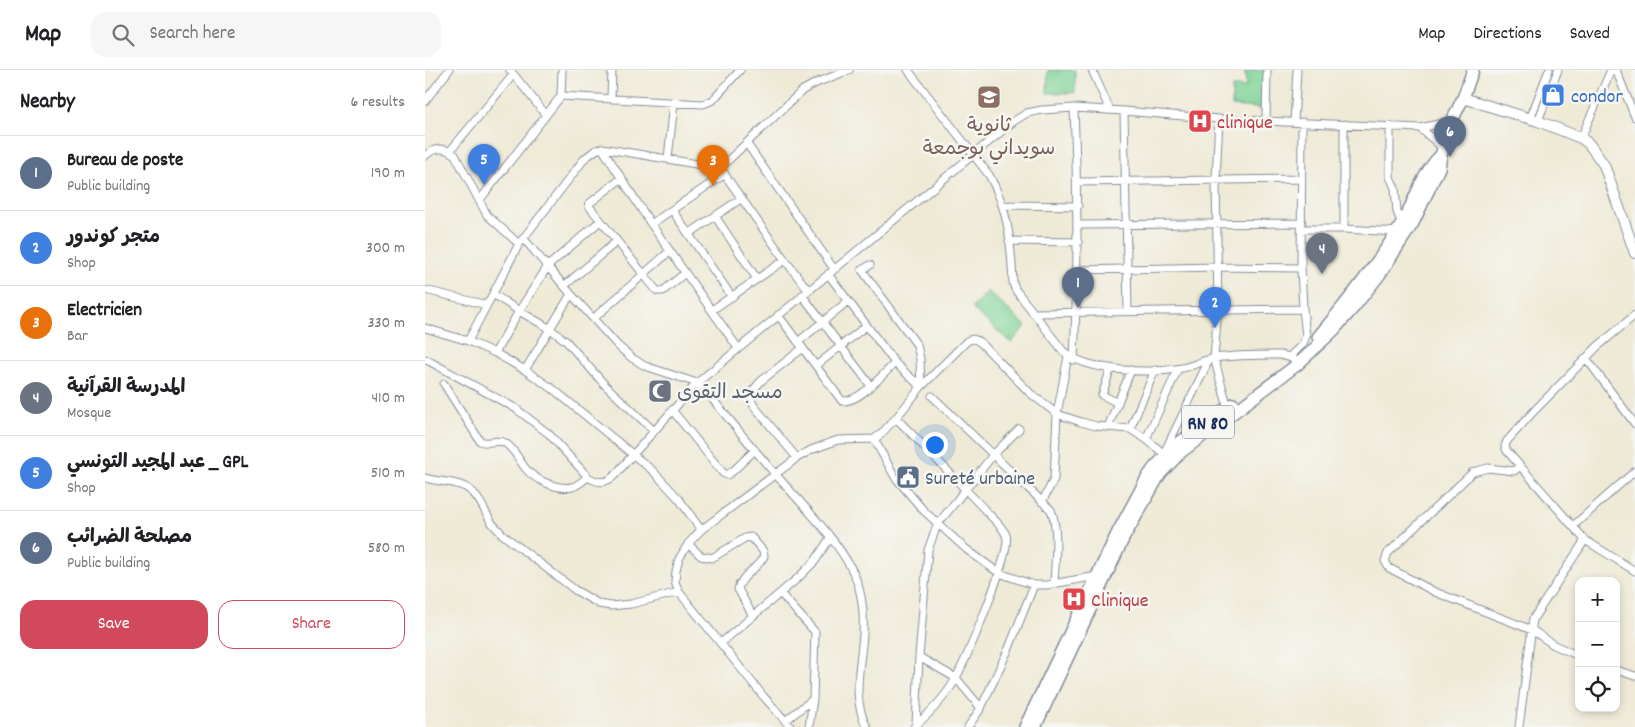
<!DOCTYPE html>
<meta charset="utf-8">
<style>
:root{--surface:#fff;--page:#f6f6f6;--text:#202124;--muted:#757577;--line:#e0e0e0;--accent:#d1495b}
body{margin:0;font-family:Dekko,"Playpen Sans Arabic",sans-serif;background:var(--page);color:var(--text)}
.controls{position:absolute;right:15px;bottom:15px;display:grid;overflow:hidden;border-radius:10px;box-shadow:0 2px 8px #0003}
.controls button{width:45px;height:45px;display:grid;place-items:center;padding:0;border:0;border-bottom:1px solid var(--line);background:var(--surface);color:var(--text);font:25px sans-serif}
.you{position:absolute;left:509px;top:374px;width:18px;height:18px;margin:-12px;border:4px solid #fff;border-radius:50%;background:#1a73e8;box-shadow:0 0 0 8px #1a73e833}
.badge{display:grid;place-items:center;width:32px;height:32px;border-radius:50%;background:var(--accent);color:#fff;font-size:16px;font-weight:700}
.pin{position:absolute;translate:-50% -41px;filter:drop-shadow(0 1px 2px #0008)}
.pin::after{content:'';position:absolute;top:26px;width:18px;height:15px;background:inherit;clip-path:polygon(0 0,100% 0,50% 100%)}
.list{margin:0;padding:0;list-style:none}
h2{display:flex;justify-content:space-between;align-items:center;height:65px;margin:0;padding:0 20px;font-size:21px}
h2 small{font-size:16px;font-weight:400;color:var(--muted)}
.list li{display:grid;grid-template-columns:32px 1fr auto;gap:15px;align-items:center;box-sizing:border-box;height:75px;padding:0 20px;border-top:1px solid var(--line)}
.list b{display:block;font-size:19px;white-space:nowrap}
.list p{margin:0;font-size:16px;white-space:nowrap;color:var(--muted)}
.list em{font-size:16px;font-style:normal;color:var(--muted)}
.actions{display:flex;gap:10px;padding:15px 20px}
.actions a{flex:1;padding:11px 0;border:1px solid var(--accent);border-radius:15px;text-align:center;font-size:18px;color:var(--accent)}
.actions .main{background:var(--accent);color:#fff}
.icon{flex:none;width:28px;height:28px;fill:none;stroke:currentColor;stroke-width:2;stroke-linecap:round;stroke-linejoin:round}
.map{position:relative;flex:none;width:1210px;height:657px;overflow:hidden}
header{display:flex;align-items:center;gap:30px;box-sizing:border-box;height:70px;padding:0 25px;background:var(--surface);border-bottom:1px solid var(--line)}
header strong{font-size:24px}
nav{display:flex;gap:28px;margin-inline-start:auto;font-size:18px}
.search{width:350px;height:45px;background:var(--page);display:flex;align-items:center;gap:12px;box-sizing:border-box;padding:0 18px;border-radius:15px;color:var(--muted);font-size:19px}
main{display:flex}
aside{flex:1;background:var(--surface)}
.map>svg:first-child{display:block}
</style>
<header>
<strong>Map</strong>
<div class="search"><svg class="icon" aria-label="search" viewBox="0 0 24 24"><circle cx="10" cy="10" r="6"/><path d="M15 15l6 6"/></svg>Search here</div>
<nav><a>Map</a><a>Directions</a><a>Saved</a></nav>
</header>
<main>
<aside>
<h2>Nearby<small>6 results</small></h2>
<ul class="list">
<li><span class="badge" style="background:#5c6f8a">1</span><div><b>Bureau de poste</b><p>Public building</p></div><em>190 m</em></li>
<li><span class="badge" style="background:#3f7fe0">2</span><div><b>متجر كوندور</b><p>Shop</p></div><em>300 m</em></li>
<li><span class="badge" style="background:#e8710a">3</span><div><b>Electricien</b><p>Bar</p></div><em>330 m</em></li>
<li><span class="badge" style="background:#6b7280">4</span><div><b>المدرسة القرآنية</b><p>Mosque</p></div><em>410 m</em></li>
<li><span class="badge" style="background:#3f7fe0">5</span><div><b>عبد المجيد التونسي _ GPL</b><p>Shop</p></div><em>510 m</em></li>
<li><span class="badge" style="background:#5c6f8a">6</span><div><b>مصلحة الضرائب</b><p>Public building</p></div><em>580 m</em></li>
</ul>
<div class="actions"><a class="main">Save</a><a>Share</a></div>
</aside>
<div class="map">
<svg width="1210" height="657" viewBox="0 0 1210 657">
<rect width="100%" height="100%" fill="#f6f6f2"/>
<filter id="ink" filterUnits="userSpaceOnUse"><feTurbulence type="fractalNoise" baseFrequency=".02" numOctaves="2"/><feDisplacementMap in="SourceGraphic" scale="10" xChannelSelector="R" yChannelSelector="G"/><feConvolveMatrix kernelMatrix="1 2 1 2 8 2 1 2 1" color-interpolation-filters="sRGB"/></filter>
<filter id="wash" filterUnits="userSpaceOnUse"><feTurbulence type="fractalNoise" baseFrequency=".0096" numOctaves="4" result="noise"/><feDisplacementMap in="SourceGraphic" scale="20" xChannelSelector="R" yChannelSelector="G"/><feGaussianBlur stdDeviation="1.12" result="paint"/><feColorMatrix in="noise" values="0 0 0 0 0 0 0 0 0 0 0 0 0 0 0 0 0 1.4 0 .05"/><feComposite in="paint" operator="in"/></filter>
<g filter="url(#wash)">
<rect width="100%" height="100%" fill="#efead5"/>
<path fill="#7ed295" stroke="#4c807a" d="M623,0H650V23H622Z
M820,0H839L842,39L807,36V17H821Z
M563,221L601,256L586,273L547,238Z"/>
</g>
<g filter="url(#ink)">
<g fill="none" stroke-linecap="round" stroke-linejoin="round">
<g stroke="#858c9a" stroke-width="9">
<path id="street" d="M85,0L121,45
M483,0L564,105C584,140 586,173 588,213L590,219L638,281C662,302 726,304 757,298C768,296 778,290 790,288C811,285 834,285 855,285L864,287L870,290
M667,0L685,40
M1191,0L1210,47
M136,26L137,0
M186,28L187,0
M0,31L24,0
M649,38C653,122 653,205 649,290
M699,41L703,240
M794,49L791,109L793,239L789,288L803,338
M1105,49L1124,0
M841,51L842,0
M1113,51L1133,0
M869,52L872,0
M919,54V159
M965,56V107L970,118L972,142L977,154
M1156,68L1186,0
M322,74L409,199
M177,78L226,154L313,278
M1018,78L995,58L1027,51
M25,81L88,5
M0,86C9,77 20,77 30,85L62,145L94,174
M243,88L249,33
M295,98L378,20L391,13L424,0
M197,108L165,133L164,136L232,221H238L260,203
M653,112L876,109
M54,131L136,26L278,34L288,30L315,0
M578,135L653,136
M247,140L307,227
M290,146L332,209
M226,154L300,104
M653,155L877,153
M877,159H919L972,162
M265,163L317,128
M99,169L146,224L193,276L207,288L220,296L272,313L283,324C306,351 328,379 352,406C378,436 424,480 434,518C438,533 439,549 438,564C436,594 426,629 442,657
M584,171L653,172
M653,200L793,197L876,198
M403,204L470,293L496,317L495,289L492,275L437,200L445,195
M139,216L191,172
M0,220L62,235
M68,224L94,241L124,258L141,271L180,315L229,361
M377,225L446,316
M287,240L360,190
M608,243L878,239
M353,245L417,331C434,333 458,304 470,293
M1210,245L1172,277L1110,340L1082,371L1080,376L1082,381L1160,470L1210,501
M169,248L245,181
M0,258L43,271L70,283L100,300L128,319L228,401L254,429L276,460
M43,271L94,174L160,88L171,80L177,78L295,98L360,190L383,220
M373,272L423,231
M70,283L94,241L123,196L175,151
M864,287L878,274L881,266L878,239L876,198L877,52
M1161,288L1210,354
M0,289L90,338L124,364L163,407C173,413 180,414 189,406L272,313L589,51L602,43L617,40L649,38L699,41L794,49L995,58
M392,295L441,256
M686,298L677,325L693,333
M100,300L146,224
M19,314L55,371C63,375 70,369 78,372C88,376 94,391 101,399C110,410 132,420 147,417C153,416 158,410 163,407
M507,326L626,440C634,459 630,492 629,514
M247,340L298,403L302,405L308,401L330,380
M471,348C501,378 530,408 559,439C566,447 577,455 581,465C588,481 541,589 531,608C521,627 505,643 489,657
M683,357L706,300
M705,359L730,300
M449,369L470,407L499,441L541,479L574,503L609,515H622L672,506
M721,369L753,299
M739,383L784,290
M372,388L329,336L326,330L325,324L336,311L378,278
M1095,396L1089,401L1063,398L1048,402L963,483L960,491L964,498L1010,522L1107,560L1129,575L1154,586
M0,408C12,412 32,411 42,418C54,425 59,441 67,453C70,457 74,460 77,464L150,520L174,534L186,536L206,534L254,522
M617,432L629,409L632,344L643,286
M1148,456L1210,401
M263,474L276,486L287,488L320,468L326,467L338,481L339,486C333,499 316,505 313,519L328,546
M356,524L390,562L388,629L384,657
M296,573L373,508L390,491L405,468
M494,587L531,608L556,638
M1191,600L1210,606
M360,651L388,629
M491,655L494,587L503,480L512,455L568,385L594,359
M366,657L339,627L254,522L250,512L251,501L254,489L263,474L276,460L372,388L386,380L413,370L449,369L455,365L471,348L496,317L542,271C548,268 551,269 556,273L605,323L632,344L656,352L671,356L705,359L721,369L743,387
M543,657L556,638L584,578L609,515
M1094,657L1108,549L1160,470"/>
</g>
<g stroke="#858c9a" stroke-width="12">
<path id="secondary" d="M1038,28L1113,51L1156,68L1164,74L1179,95L1210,183"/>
</g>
<g stroke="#858c9a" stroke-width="14">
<path id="primary" d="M893,267C923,231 952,195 976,155C990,132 996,104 1016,85
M600,657L693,462L722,408L729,398L751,375L808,334
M610,657L699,467L735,404L756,382L873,294L909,260L929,237L955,204L988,153L1014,98L1016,85L1027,51L1038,28L1048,0"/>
</g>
<use href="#street" stroke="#fff" stroke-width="7"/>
<use href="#secondary" stroke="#fff" stroke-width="10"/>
<use href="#primary" stroke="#fff" stroke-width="11"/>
</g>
</g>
<defs>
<g id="shop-square" transform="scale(1.25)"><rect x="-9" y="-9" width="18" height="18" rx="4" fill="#3f7fe0" stroke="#f6f6f2"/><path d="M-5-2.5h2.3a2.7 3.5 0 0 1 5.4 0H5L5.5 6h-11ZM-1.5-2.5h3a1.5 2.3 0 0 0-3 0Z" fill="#fff"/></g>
<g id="school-square" transform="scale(1.25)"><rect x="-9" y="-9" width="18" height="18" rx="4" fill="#8d6e63" stroke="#f6f6f2"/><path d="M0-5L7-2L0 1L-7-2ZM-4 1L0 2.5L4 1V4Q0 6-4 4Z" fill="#fff"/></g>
<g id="hospital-square" transform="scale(1.25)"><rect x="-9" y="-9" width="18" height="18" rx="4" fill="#e0444e" stroke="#f6f6f2"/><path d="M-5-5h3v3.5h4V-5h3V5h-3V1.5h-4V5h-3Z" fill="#fff"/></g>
<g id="mosque-square" transform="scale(1.25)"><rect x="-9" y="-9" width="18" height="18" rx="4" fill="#6b7280" stroke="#f6f6f2"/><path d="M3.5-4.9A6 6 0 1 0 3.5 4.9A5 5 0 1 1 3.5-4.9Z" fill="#fff"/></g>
<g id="civic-square" transform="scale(1.25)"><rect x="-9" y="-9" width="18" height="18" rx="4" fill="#5c6f8a" stroke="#f6f6f2"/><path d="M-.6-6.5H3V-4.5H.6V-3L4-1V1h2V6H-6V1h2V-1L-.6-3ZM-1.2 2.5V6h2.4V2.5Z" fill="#fff"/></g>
</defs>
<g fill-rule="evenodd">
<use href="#shop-square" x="1128" y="25"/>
<use href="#school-square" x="564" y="27"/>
<use href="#hospital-square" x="775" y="51"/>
<use href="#mosque-square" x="235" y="321"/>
<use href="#civic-square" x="483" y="407"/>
<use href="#hospital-square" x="649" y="529"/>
</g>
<g text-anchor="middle" stroke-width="5" stroke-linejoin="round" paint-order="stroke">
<rect fill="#f6f6f2" stroke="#5d6b8a" stroke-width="1" x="757" y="335.5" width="52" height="33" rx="4"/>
<g font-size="19" font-weight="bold" fill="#1b2f5e">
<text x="783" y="359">RN 80</text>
</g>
<g font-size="20" fill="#366cbe" stroke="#f6f6f2" text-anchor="start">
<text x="1146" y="32">condor</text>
</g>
<g font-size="20" fill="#be3a42" stroke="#f6f6f2" text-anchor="start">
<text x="792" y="58">clinique</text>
<text x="666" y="536">Clinique</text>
</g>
<g font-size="20" fill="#785e54" stroke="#f6f6f2">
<text x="564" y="61">ثانوية<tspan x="564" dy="23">سويداني بوجمعة</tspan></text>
</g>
<g font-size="20" fill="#5b616d" stroke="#f6f6f2" text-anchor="start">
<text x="252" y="328">مسجد التقوى</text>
</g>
<g font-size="20" fill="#4e5e75" stroke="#f6f6f2" text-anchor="start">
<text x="500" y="414">Sureté urbaine</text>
</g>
</g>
</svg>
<div class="controls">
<button>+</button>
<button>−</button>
<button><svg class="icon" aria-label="locate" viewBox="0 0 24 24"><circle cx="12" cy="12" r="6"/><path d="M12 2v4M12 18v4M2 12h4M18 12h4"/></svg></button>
</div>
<div class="you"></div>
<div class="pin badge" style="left:653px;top:238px;background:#5c6f8a">1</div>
<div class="pin badge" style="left:790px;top:258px;background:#3f7fe0">2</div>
<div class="pin badge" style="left:288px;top:116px;background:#e8710a">3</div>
<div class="pin badge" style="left:897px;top:204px;background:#6b7280">4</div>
<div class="pin badge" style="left:59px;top:115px;background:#3f7fe0">5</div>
<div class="pin badge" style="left:1025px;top:87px;background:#5c6f8a">6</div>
</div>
</main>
